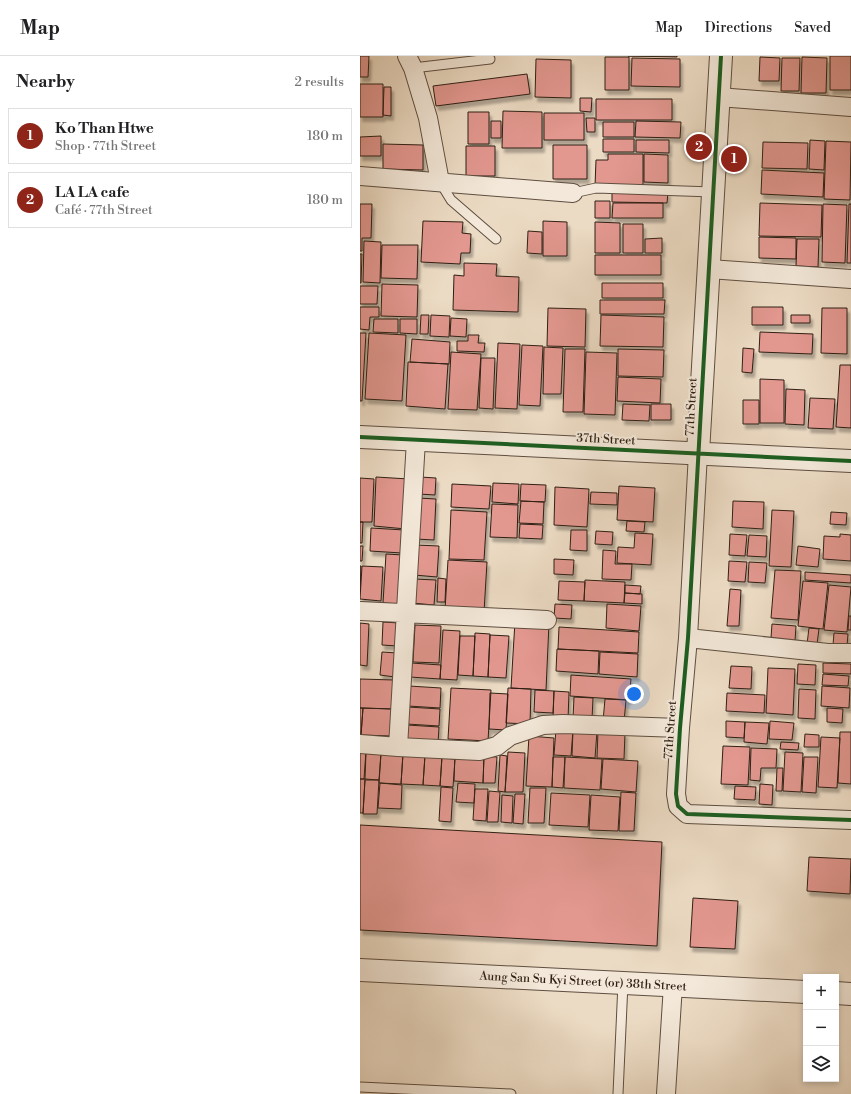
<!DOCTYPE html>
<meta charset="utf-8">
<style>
:root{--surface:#fff;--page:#f2f2f2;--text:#202124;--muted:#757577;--line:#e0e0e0;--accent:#8f2418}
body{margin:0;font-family:"Libre Bodoni",serif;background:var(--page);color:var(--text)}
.controls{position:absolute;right:12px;bottom:12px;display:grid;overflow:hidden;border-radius:0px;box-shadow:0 2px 6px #0003}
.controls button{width:36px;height:36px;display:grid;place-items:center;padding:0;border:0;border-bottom:1px solid var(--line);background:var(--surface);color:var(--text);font:20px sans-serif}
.you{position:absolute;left:274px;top:638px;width:14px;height:14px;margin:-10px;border:3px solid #fff;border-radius:50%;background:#1a73e8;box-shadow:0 0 0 6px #1a73e833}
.badge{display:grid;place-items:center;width:26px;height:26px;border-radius:50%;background:var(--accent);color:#fff;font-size:13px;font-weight:700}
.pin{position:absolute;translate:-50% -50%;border:2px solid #fff;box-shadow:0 1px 4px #0006}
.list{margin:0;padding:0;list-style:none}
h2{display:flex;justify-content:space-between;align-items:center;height:52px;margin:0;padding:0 16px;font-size:17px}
h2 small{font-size:13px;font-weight:400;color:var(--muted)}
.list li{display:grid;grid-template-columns:26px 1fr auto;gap:12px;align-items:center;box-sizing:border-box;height:56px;margin:0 8px 8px;padding:0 8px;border:1px solid var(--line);border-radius:0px}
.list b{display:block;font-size:15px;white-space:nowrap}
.list p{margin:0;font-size:13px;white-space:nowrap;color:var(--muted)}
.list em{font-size:13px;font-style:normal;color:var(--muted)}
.icon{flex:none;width:22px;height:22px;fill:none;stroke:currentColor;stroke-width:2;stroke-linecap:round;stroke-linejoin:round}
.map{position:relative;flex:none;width:491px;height:1038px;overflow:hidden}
header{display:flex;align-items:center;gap:24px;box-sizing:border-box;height:56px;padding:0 20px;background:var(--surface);border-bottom:1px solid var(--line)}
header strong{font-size:19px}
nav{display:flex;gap:22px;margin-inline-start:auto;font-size:14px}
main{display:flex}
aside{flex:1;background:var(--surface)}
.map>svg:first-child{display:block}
</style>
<header>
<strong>Map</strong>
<nav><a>Map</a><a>Directions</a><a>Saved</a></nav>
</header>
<main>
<aside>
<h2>Nearby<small>2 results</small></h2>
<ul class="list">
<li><span class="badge">1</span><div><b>Ko Than Htwe</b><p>Shop · 77th Street</p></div><em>180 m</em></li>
<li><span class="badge">2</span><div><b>LA LA cafe</b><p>Café · 77th Street</p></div><em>180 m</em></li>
</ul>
</aside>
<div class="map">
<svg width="491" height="1038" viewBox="0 0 491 1038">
<defs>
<filter id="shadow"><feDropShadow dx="2.5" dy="4.5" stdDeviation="1" flood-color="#0004"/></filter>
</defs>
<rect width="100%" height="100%" fill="#ecdbc4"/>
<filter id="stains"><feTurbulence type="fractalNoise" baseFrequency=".005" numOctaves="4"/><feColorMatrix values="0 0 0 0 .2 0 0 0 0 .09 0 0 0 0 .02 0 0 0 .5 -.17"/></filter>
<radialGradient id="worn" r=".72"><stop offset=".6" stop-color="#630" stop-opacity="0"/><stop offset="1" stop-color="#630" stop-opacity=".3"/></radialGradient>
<path fill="#e2978f" stroke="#2f1f14" filter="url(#shadow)" d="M0,0H9L8,21H0Z
M268,0H317V1Z
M470,0H491V34H470Z
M245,1H269V34H245Z
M400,1L420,2L419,25H399Z
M442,1L467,2L466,37H441Z
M272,2L320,3V31L271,30Z
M422,2H440L439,35H421Z
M176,3L211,4V42L175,41Z
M167,18L170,38L76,50L73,30Z
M0,28H23V61H0Z
M24,31H31V60L23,59Z
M220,42H232L231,56L220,55Z
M236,43H312V64H236Z
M143,55L182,56V92H142Z
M108,56H129V88H108Z
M184,57H224V84H184Z
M226,62H235V76H227Z
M131,65H141V82H131Z
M276,65L321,66L320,82L275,81Z
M243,66H274V81H243Z
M21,80V100H0V81Z
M243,83H274V96H243Z
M276,84H309V97L276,96Z
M450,84L465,85L464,114L449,113Z
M466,85L491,86L490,144L464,143Z
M403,86L448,87L447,113L402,112Z
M23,88L63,89V114L23,113Z
M193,89H227V123H193Z
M106,90H135V120H106Z
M248,98H283V131L235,130L236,104H248Z
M284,98L308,99V127L284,126Z
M402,114L464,117L463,141L401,138Z
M252,135L308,136L307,147L252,146Z
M235,145H250V162H235Z
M253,147H303V162H252Z
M400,147L462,149L461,181L399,180Z
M0,148H12L11,182H2V195H0Z
M463,148L487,149L485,207L462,206Z
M489,148H491V207H487Z
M63,165L103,166L102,177L111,178L110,197H101L100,208L61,206Z
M183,165L207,166V200H183Z
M235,166L260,167V197H235Z
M263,168H283V197H263Z
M168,175L182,176V198L167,197Z
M399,181L436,182V203L399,202Z
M302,182V197H285V183Z
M437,183H459L458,211L436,210Z
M4,185L21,186L20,227L3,226Z
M22,189H58L57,223L21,222Z
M0,198H2L1,227H0Z
M235,199H301V219H235Z
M104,207L137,208L136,220L159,221L158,256L93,254L94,219L104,220Z
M242,227H303V242H242Z
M22,228L58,229L57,261L21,260Z
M0,230H18L17,248H0Z
M240,244H305L304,258H240Z
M0,251H19V261H10L9,274L0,273Z
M392,251H423V269H392Z
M188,252L226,253L225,291L187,290Z
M462,252H487V298L461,297Z
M61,259H69L68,278H60Z
M71,259L90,260L89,281L70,280Z
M241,259L304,261L303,291L240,290Z
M431,259H450V267H431Z
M91,262L107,263L106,281L90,280Z
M14,263H38V277L13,276Z
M40,263H57V278L40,277Z
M400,276L453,278L452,298L399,296Z
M0,277H6L2,345H0Z
M9,277L46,279L42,345L5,343Z
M108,279H119L118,287H125L124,296L97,295V285H108Z
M52,283L90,286L89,308L50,306Z
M138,287L160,288L157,353L135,352Z
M162,289L183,290L180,350L159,349Z
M184,291L203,292L201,338H183Z
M383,292L394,293L392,317L382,316Z
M205,293H225L223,356H203Z
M258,293L304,294L303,321L258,320Z
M91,296L121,298L117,354L88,353Z
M226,296L257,297L255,359L224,358Z
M121,302H135L133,353L119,352Z
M48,306L88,308L85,353L46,350Z
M480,309H491V372L476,371Z
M258,321L301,323L300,347L257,345Z
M400,323L424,324V367H400Z
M426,333L445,334L444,369L425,368Z
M450,342L475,343L473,373L448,372Z
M383,344H399V368H383Z
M263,348L290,349L289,365L262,364Z
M291,348H311V364H291Z
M16,421L49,423L46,473L14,470Z
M60,421L76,422L75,439L59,438Z
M0,422L14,423L12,466H0Z
M133,427L159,428L158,448L132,446Z
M92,428L131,430L129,453L91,451Z
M161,428L186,429L185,446L160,445Z
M259,430L295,432L293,466L257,464Z
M195,431L229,433L227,471L194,469Z
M231,436L257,437V449L230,448Z
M58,442L76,443L74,484L56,483Z
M161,445L184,446L183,468L159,467Z
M373,445L404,446L403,473L372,471Z
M132,448L158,449L157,482L130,481Z
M91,454L127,456L124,504L89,503Z
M412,454L434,455L431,511L409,510Z
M471,456L487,457L486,469L470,468Z
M267,465L285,466L284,476L266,475Z
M0,466H3L2,487H0Z
M160,468L183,469L182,483L159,482Z
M11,472L44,474L42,497L10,495Z
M211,474H227V495L210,494Z
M236,475L253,476L252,489L235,488Z
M275,477L293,478L291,509L257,507L258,491L274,492Z
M370,478L387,479L385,500L369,499Z
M480,478L491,479V505L463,503L464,480L480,481Z
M389,479L407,480L406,501L387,500Z
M55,489L79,490L77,521L54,519Z
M0,490H3L2,505H0Z
M438,490L460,493L458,511L436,509Z
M243,494L256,495L255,508H272L271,524L242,523Z
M26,498L43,499L40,548L23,547Z
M194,503L214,504L213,519L194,518Z
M88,504L127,506L124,556L85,554Z
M369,505L387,506L385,526L368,525Z
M389,506L407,507L405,527L388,526Z
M0,510H1L0,536Z
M2,510L23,511L21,545L0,543Z
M415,514L441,515L438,564L411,562Z
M445,516L491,519V527L445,524Z
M78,522L86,523L85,546H77Z
M54,523L76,524L74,549L52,547Z
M225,524L265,526L264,547L224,545Z
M199,525L225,526L224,545L198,544Z
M443,525L468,527L463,573L438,570Z
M265,529L281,530L280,538L265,537Z
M469,529L491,531L487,576L464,574Z
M370,533L381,534L379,570H367Z
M265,537L282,538V548L264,547Z
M195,548L212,549L211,563L194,562Z
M247,548L281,550L279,575L246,572Z
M489,560H491V574H488Z
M155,565L189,567L186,634L151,632Z
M23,566L39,567L38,590L22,589Z
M0,567L9,568L7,610L0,609Z
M412,568L436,570L435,585L411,582Z
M55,569L81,570L79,607L53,606Z
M199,571L279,576L278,597L198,593Z
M449,572L459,573L457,588H447Z
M83,574L100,575L97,624L80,623Z
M115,577L130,578L128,621L113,620Z
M474,577L488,578L487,590L473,589Z
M130,579L149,580L146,622L128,621Z
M100,580H115L113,620L98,619Z
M197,593L239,595L238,618L196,615Z
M22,596L37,597L35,621L20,619Z
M240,596L278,598L277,621L239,618Z
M51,607L81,609L80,623L50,621Z
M463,607L491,608V618L463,617Z
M438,608L456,609L455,629L437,628Z
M371,610L392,611L391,633L369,632Z
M408,612L435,613L433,659L406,657Z
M463,618L489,620L488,630L462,629Z
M211,619L271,623L269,644L210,640Z
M0,623L34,624L33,653L0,652Z
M49,630L81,632L80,652L48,650Z
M462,630L490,632L489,652L461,650Z
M91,632L131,634L128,685L88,683Z
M148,632L171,633L170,668L146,667Z
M439,633L456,634L455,663L438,662Z
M175,634L194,635L193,657L174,656Z
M194,635L209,636L208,664L193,663Z
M130,637L148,638L146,674L129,673Z
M367,637L405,639L404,657L366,655Z
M214,641L233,642L232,663L213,662Z
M245,643L266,644L264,666L243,665Z
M48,651L80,653L79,670L47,668Z
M0,652H3L1,679L0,678Z
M3,652L33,653L31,680L1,679Z
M467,652L483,653L482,667L467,666Z
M366,665L385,666L384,682L366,681Z
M410,665L434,667L432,684L409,683Z
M385,666L409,667L407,688L384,686Z
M47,669L79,671L78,687L46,686Z
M196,673L213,674L211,700L194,699Z
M213,674L237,675L235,702L212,700Z
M238,675L265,677L264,703L237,702Z
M480,676H491V728L478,727Z
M445,678L459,679V691H444Z
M169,680L194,682L192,731L166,730Z
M461,681L480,682L477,732L458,731Z
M421,686L439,687L438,694L420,693Z
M363,690L390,691L388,729L361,728Z
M391,692L417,693L416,712H401L400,725L390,724Z
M0,695H6L4,723H0Z
M6,696L21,697L19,724L5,723Z
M148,696L165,697L163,736H145Z
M425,696L443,697L441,736L423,735Z
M21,697L43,698L41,728L19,727Z
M43,697L65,699L63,729L41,728Z
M95,698L124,700L123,727L94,725Z
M65,699H82L80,730L63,729Z
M140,699L147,700L145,736L138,735Z
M124,700L137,701L135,727H123Z
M193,701H205L203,732L192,731Z
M205,701L242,703L240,734L204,732Z
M444,701H458L456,737L442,736Z
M82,702L95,703L93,731L80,730Z
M243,703L278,705L276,736L241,733Z
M417,712H423L422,735H416Z
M0,723H5L3,757H0Z
M5,724H19L17,758H3Z
M20,727L42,729L41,753L18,752Z
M98,727L115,728L114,747L96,746Z
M400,728L413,729L412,749L399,748Z
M375,730L396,731L395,744L374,743Z
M81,731L93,732L91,766L79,765Z
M170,732H186L184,767H168Z
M115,733H128L126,765L113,764Z
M129,735L140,736L138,766H127Z
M261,736L276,737L274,775H259Z
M191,737L230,739L228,771L189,769Z
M155,738H165L163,768L153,767Z
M142,739L153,740L152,767L141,766Z
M231,739L260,741L258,775L229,774Z
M0,769L302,786L297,890L0,874Z
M449,801L491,803L490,838L447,835Z
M333,842L378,845L375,893L330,891Z"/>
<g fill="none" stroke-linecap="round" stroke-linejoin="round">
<g stroke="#5e4e40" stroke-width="11">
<path id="service" d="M53,12L130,3
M80,126L91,144L136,183
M213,137L236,132L353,136
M0,1031L151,1038
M258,1038L263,927"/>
</g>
<g stroke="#5e4e40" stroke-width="20">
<path id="minor" d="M47,0L53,12L68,62L80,126
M358,41L491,51
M0,120L213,137
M349,213L491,223
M338,397L328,582L320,672L316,738L318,750L327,758L491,764
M0,555L187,564
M328,582L468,597H491
M0,688L38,691L119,695L137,690L150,680L183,669L203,668L320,672
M38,691L56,384
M306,1038L313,929"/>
</g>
<g stroke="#5e4e40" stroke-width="24">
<path id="tertiary" d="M0,381L491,405
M338,397L361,0
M0,914L446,936
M476,937L491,938"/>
</g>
<use href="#service" stroke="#f3e8d9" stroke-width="9"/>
<use href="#minor" stroke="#f3e8d9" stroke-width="18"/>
<use href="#tertiary" stroke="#f3e8d9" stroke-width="22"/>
<g stroke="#f3e8d9" stroke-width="6">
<path id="cycleway" d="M361,0L328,582L320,672L316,738L318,750L327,758L491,764
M0,381L491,405"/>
</g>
<use href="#cycleway" stroke="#1b5e20" stroke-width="4"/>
</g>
<g text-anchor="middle" stroke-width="4" stroke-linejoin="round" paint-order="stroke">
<g font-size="12" fill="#2f1f14" stroke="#f3e8d9">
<text transform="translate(331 351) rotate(-87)" y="4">77th Street</text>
<text transform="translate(246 383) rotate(3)" y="4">37th Street</text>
<text transform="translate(310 674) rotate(-86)" y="4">77th Street</text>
<text transform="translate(223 925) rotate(3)" y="4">Aung San Su Kyi Street (or) 38th Street</text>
</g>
</g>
<rect width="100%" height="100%" filter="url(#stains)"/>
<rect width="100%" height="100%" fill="url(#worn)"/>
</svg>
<div class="controls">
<button>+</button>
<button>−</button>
<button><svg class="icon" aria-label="layers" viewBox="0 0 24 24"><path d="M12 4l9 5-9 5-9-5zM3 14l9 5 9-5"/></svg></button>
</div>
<div class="you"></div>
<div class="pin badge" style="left:374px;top:103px">1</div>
<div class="pin badge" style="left:339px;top:91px">2</div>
</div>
</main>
